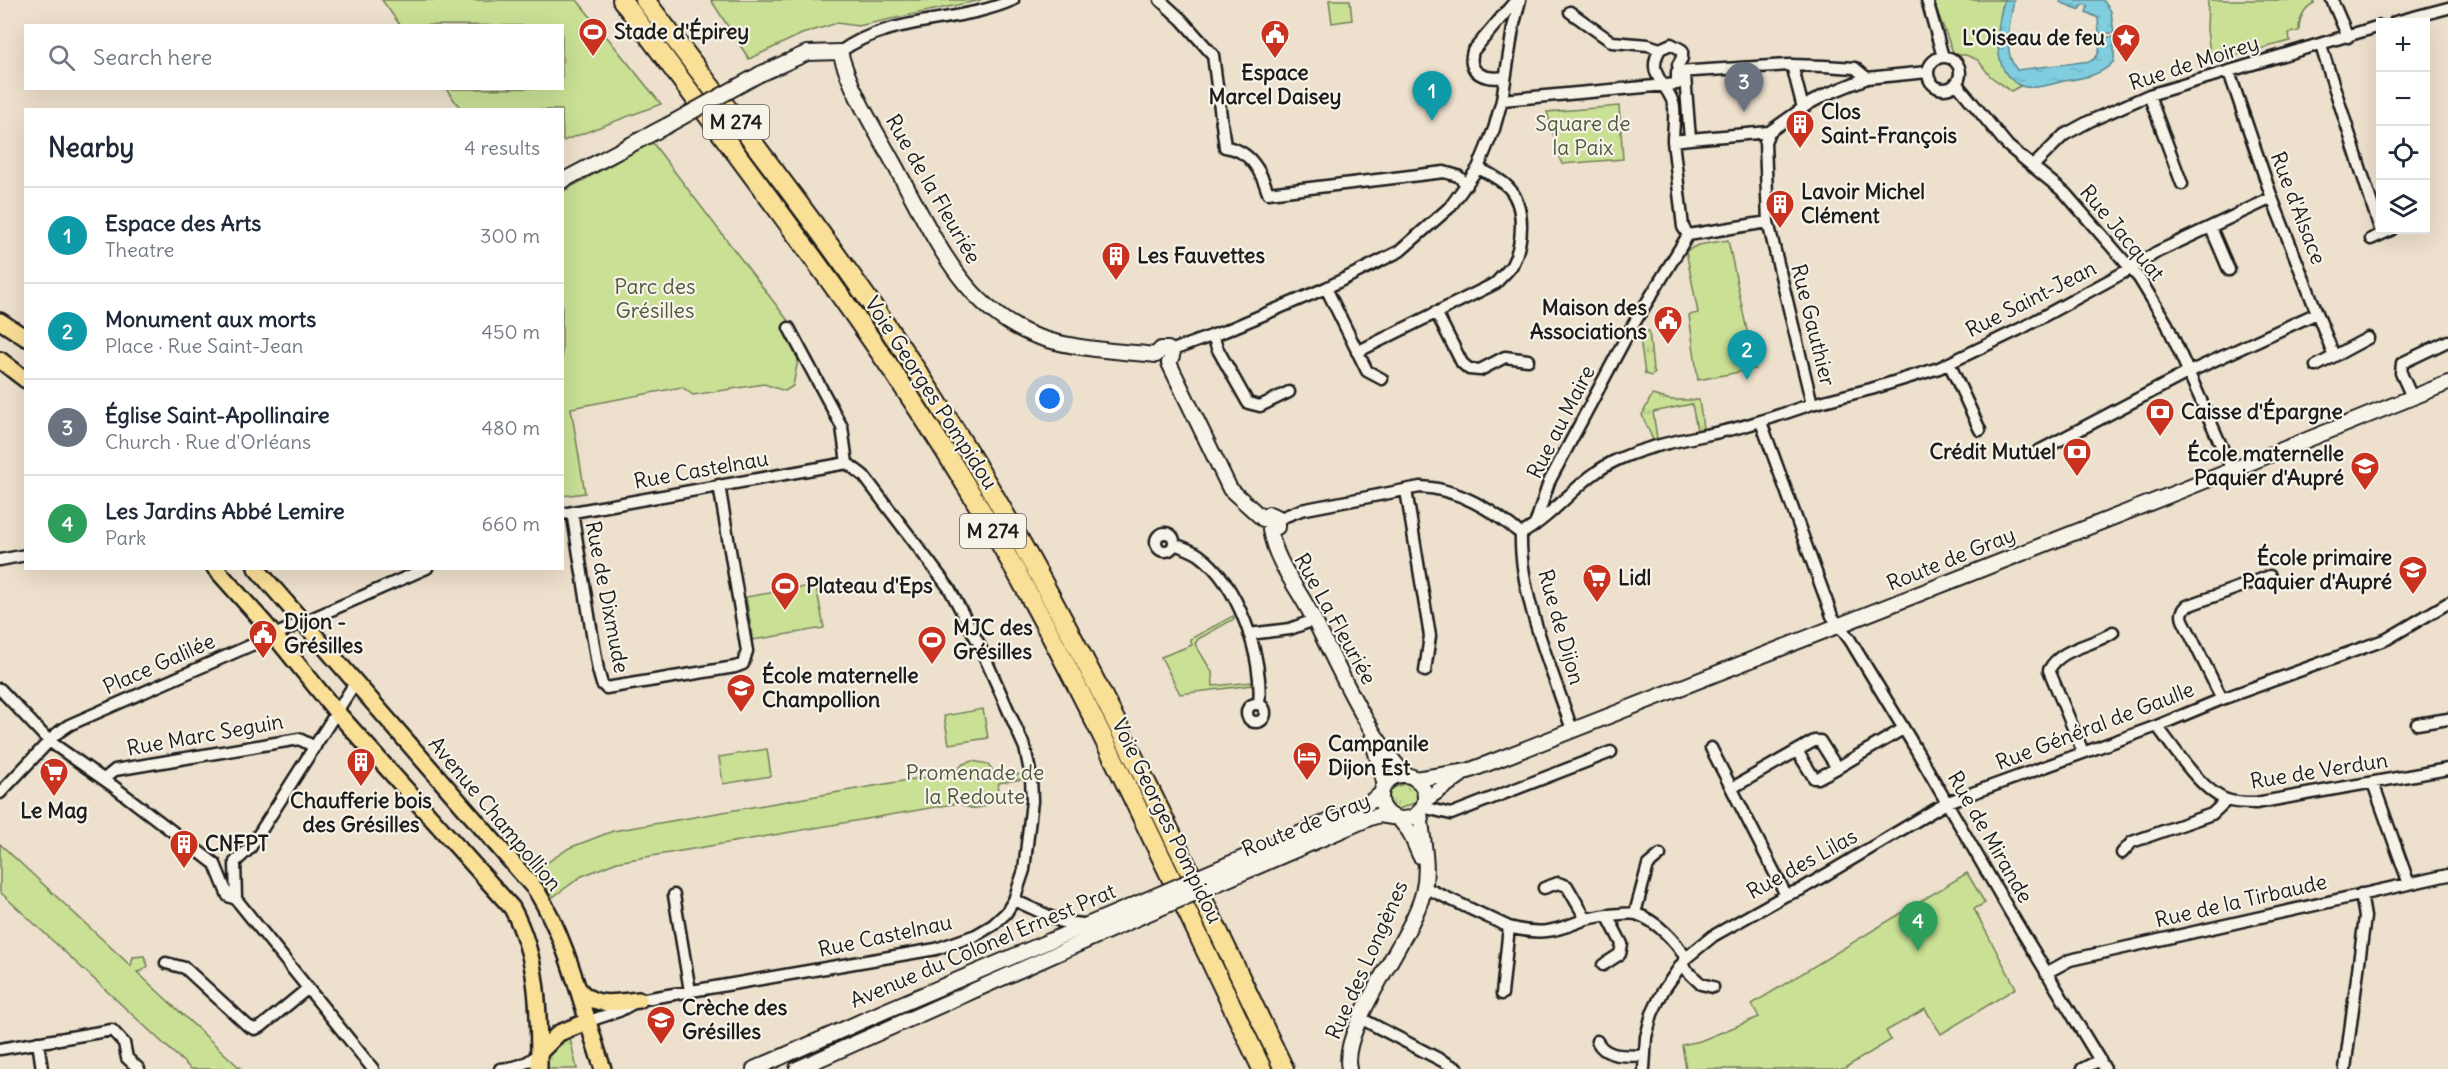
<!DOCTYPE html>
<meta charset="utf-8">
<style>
:root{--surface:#fff;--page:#f2f2f3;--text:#1f2937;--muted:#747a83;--line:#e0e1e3;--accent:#1a73e8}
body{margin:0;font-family:Delius,sans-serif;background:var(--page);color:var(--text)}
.controls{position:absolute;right:18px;top:18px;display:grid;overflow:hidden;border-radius:0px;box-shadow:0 6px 24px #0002}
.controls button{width:54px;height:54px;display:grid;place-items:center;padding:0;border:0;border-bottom:2px solid var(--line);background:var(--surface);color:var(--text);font:30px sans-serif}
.you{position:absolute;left:1050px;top:399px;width:21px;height:21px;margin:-15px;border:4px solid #fff;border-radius:50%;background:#1a73e8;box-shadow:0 0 0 9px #1a73e833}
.badge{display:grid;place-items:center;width:39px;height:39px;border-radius:50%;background:var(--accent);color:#fff;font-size:20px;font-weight:700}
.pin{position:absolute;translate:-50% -50px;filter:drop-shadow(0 2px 3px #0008)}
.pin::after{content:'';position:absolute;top:32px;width:21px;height:18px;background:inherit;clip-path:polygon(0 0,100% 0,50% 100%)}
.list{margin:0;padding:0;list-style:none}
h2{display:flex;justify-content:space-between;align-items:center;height:78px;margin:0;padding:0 24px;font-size:26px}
h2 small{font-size:20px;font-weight:400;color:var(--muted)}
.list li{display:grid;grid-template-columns:39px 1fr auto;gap:18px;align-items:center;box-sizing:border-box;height:96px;padding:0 24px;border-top:2px solid var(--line)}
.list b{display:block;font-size:22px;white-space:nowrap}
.list p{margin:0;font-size:20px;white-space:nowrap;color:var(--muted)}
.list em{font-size:20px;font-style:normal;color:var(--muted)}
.icon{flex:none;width:33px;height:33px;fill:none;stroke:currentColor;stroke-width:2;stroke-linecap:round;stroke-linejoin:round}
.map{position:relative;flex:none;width:2448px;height:1069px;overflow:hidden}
.search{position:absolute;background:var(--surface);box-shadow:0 6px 24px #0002;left:24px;top:24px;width:540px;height:66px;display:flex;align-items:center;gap:15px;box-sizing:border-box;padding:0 21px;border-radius:0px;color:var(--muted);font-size:22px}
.panel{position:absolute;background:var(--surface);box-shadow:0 6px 24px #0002;left:24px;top:108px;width:540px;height:462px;border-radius:0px}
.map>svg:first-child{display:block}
</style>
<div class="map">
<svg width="2448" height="1069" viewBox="0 0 2448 1069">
<defs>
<pattern id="grass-tufts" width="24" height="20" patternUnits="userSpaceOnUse" patternTransform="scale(1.5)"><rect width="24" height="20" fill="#c9e095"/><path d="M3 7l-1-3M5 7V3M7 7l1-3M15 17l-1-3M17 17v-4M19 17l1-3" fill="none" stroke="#acc080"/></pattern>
<pattern id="water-ripples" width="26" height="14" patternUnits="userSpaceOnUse" patternTransform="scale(1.5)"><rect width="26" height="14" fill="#80cddf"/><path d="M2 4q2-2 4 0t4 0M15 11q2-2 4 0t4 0" fill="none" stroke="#6eafbf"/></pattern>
</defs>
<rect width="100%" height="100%" fill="#ede0cc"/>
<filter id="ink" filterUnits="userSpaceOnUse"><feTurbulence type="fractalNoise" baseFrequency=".0167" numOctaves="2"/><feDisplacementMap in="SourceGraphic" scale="12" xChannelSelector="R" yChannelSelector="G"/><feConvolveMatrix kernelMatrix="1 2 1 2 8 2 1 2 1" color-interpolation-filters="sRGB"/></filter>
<g filter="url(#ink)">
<path fill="url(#grass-tufts)" stroke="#727e58" stroke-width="1.5" d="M1639,331H1649L1653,370L1655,373L1651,376L1645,374Z
M1652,395L1671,400H1699L1703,428L1697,430L1692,404L1653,412L1657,438L1653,440L1642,415Z
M1411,781L1418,790L1417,802L1396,810L1388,801V790Z
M569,1034L577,1069H543L546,1056Z"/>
<path fill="#c9e095" stroke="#727e58" stroke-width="1.5" d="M382,0H577L661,104L563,141L562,110L461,109L446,89L562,88V26L400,25Z
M711,0H981L858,26L837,23L802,34L749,59Z
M1329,0H1350L1352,20L1332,23Z
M1933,0H2004L2002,8L2007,75L2020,86L2011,91L1990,76L1978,60L1966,55H1957L1953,52Z
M2208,0H2312L2314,3C2302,9 2299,19 2299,31L2289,33L2290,41L2211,62L2207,30Z
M1619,106L1623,159L1562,164L1547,112Z
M652,142L802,339L793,386L785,391L764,384L693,395L682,387L571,408L585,493L562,496V192Z
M1728,240L1755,369L1698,380L1689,315L1698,313L1686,251L1698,245Z
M816,585L824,628L753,640L746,597Z
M1233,616L1234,619L1198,639L1195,644L1212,672L1213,686L1252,682V685L1180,694L1161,657L1192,645L1190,639Z
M983,709L988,738L949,744L944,716Z
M767,749L771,776L723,784L719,757Z
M972,761L988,764L998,777L1022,774V779L999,783L994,800C983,810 972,811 959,803L617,862L582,876L553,897L535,871L569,848L613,831L955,772L963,764Z
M0,844L131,966L133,957L144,956L148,966L142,971L137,972L241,1069H191L0,892Z
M1967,873L1985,903L1974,909L2016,988L1941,1034L1925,1009L1886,1031L1891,1040L1843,1069H1686L1682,1045L1700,1041L1759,1017L1752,1004Z"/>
<path fill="url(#water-ripples)" stroke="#588691" stroke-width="1.5" d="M2004,0H2014C2010,21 2002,53 2017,70L2091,61C2101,55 2100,48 2099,37H2114V61C2101,76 2083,78 2064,81C2052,84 2030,91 2019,85C1990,70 1997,25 2004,0Z
M2061,0H2103L2111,11L2114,33H2099L2098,18L2086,12L2088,6L2083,4L2080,10L2060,2Z"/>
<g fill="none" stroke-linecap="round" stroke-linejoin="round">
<g stroke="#1c1c1c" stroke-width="15">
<path id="street" d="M1160,0L1182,20L1213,55L1225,147C1250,150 1261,171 1268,193L1444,172L1458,176L1467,185
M1927,0L1943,57
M2332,0L2348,37
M1570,12L1612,42L1648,45L1660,49
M2395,22L2448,8
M1671,44L1682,50V58L1678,65L1680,72L1685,76L1690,139L1673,141C1673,130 1675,118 1674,107C1671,85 1644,77 1660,49Z
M2321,46L2380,229
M840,52C888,16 958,24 1013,0
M1928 73a16 16 0 1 1 32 0a16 16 0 1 1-32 0Z
M1792,65L1803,108
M2229,72L2272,198L2334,356
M1505,77C1486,80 1466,74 1473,51L1516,0
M1956,83L2008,146L2065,193L2139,278L2167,324L2232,470
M2149,95L2182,184
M1502,100L1677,84V72L1789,65L1824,66L1855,68L1867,78
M1690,139L1769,132
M2033,166L2064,135L2090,121L2149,95L2380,26
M2211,228L2229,270
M1688,235L1768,222
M2371,239L2391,230
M1326,288L1367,371L1382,379
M1436,312L1462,363L1469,369L1480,370L1505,357L1528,360
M789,328L842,427L847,463
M1213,335L1217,348L1248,403L1260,406L1289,392
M1170,351L1225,331L1326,288L1400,251L1450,207L1478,168L1494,129L1502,100L1513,28L1520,0
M1357,352L1496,283C1501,277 1508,271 1512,265C1523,244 1526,207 1509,188C1501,179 1488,173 1478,168
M1949,363L1980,430
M2316,366L2368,338
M2412,397L2401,373L2402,363L2448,341
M1812,404L1871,389L1939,368L2022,328L2130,269L2157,252L2272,198
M1761,422L1832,616L1850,640L1910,739L2010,912L2105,1069
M2037,452L2189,372L2317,313
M1406,490L1430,636L1425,671
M572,512L598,670L602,684L606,688L735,667L743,664L747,651L719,485
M562,514L847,463L864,476L949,588L978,642L1025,748L1031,776L1032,801L1024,870L1014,900L1006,913L993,925L976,935L936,949L639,1000L619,1011L586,1022
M1278,519L1301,510L1420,487C1457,488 1494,511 1521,534
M1535,525L1549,482L1630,330L1688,235L1683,227L1673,141
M1156 542a9 9 0 1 1 18 0a9 9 0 1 1-18 0Z
M1521,534C1558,513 1580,476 1619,459C1655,443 1695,438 1733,429C1760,422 1786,413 1812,404L1768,222L1765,142L1769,132L1810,103L1827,94L1867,78L1927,72
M1521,534C1519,596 1553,671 1572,730
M1174,544C1182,547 1192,550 1199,555C1238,583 1264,658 1259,704
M0,560L26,555
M1249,634L1290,629L1314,620
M0,689L49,741L113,786L215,864
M2222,699L2183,620C2181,614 2182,611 2187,606L2270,576
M1247 713a9 9 0 1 1 18 0a9 9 0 1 1-18 0Z
M2417,724L2448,719
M2157,726C2174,748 2201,791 2227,800C2236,803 2247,803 2256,803L2448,769
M1711,748L1786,895
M2083,752L2049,670C2061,647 2094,646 2113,632
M1837,768L1903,729
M104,779L115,770L299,739L315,747
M2373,783L2409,884
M1732,788L1814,741H1820L1837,768L1818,778H1814L1797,751
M0,793L56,734L69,725L427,568
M1422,807L1451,814L1611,752
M2122,853L2132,842L2212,814L2227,800
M235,862L250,848L355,683
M215,864L228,896L236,899L235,862
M1424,887L1509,927L1502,994
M674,895L690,991
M236,899L373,1069
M1014,900L1062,922L1083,924
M1635,913L1648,865L1660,855
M1607,915C1616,915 1628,912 1636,914C1656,920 1675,941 1686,958
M1586,919L1607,915L1622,944L1620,954L1603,965
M1509,927C1541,936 1556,931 1586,919L1567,886L1558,883L1544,888
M166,963L185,968L248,1026L255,1029L262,1026L307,989
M1682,966L1701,984L1713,987
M2046,973L2070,960L2448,875
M1360,1018L1458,1069
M1597,1041C1606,1059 1627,1055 1645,1056
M38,1042L42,1069
M0,1049L112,1030L124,1043L127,1058L139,1069
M500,1069C516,1068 528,1064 539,1053
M1644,1069L1646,1037L1652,1014L1663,991L1686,958L1713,936L1786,895L1800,890L1948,802L2157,726L2222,699L2387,639L2448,603
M2082,1069L2100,1060
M2345,1069L2365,917L2361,894"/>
</g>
<g stroke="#1c1c1c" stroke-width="18">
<path id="secondary" d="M760,74L807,53L840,52C852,96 879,135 900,175C933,235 961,302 1026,332C1062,349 1117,351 1156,355
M562,181L668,125
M1156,355L1161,349H1168L1172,356L1169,363
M1169,363L1230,489L1263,519
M1263,519L1269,514L1277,517V527L1270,530
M1270,530C1276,562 1295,584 1310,612C1339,667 1363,728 1405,775
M1372,739L1385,785
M1381 797a22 22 0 1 1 44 0a22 22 0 1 1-44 0Z
M1415,779L1468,771L1497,760L2180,491L2448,383
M1425,800L1461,775
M1399,819L1409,831L1420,856
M1229,864L1364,806L1381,794
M1235,876L1370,818L1380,815L1392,817
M754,1069L887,1010L1139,903
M797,1069L1144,915
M1349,1069C1339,1028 1411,941 1423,893C1430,866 1422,839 1420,811"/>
</g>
<g stroke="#1c1c1c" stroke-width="20">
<path id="primary" d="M0,321L26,338
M0,360L26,380
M215,568L265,624L334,709L512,908C539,958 539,1013 539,1069
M256,568L536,890C570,945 582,1009 603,1069
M578,988C593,1009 616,1002 639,1000
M539,1053L559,1033L586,1022"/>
</g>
<g stroke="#1c1c1c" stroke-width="22">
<path id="highway" d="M622,0C748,172 882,339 989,524C1091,700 1174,886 1262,1069
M645,0C753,143 866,286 960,438C1083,640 1182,856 1284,1069"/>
</g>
<use href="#street" stroke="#f7f3e8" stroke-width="10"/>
<use href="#secondary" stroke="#f7f3e8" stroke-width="14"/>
<use href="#primary" stroke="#fadf96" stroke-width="15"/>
<use href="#highway" stroke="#fadf96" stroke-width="18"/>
<g stroke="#1c1c1c" stroke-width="18" stroke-linecap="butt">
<path id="secondary-bridge" d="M668,125L760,74
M1139,903L1229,864
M1144,915L1235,876"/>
</g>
<use href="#secondary-bridge" stroke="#f7f3e8" stroke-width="14"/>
</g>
</g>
<defs>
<g id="stadium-pin" transform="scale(1.5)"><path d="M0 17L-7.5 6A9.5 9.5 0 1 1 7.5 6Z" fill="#c8321e" stroke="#f7f3e8"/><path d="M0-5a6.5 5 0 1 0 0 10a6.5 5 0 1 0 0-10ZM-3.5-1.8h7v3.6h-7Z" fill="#fff"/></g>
<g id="civic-pin" transform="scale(1.5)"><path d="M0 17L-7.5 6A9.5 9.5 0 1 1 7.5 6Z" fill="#c8321e" stroke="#f7f3e8"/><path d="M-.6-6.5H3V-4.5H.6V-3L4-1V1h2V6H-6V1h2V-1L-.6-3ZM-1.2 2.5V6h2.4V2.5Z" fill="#fff"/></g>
<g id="sight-pin" transform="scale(1.5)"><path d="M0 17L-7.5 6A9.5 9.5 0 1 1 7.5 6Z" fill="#c8321e" stroke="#f7f3e8"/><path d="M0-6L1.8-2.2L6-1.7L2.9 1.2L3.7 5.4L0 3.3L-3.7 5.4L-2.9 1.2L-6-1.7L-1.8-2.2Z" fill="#fff"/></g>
<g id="building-pin" transform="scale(1.5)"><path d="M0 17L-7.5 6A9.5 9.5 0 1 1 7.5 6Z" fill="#c8321e" stroke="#f7f3e8"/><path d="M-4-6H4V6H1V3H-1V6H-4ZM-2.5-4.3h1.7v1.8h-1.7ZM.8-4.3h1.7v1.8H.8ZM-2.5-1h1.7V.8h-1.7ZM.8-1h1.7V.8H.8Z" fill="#fff"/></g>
<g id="bank-pin" transform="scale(1.5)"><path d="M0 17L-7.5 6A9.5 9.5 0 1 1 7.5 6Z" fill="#c8321e" stroke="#f7f3e8"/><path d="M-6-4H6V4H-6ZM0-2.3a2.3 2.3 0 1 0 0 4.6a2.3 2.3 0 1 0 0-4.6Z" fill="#fff"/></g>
<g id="school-pin" transform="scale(1.5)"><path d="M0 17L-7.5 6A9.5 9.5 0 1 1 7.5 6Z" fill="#c8321e" stroke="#f7f3e8"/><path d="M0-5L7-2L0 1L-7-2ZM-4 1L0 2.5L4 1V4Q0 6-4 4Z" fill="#fff"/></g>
<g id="supermarket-pin" transform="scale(1.5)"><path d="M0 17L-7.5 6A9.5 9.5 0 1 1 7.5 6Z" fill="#c8321e" stroke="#f7f3e8"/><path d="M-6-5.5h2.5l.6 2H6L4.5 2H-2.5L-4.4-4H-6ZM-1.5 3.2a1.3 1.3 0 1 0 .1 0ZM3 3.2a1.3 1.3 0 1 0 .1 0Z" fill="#fff"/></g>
<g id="hotel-pin" transform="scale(1.5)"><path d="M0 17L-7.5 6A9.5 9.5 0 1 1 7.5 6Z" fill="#c8321e" stroke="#f7f3e8"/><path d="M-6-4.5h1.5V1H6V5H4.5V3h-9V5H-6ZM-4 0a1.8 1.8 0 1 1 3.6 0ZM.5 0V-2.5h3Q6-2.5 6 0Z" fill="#fff"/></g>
</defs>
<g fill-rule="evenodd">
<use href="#stadium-pin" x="593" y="32"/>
<use href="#civic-pin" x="1275" y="34"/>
<use href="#sight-pin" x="2126" y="38"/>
<use href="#building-pin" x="1800" y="124"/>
<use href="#building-pin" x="1780" y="204"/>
<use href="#building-pin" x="1116" y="256"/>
<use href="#civic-pin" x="1668" y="320"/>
<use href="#bank-pin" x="2160" y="412"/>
<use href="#bank-pin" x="2077" y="452"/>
<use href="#school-pin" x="2365" y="466"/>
<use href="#school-pin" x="2413" y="570"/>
<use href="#supermarket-pin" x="1597" y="578"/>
<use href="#stadium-pin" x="785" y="586"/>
<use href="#civic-pin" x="263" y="634"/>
<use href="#stadium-pin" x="932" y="640"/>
<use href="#school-pin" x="741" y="688"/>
<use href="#hotel-pin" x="1307" y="756"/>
<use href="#building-pin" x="361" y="762"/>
<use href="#supermarket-pin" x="54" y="772"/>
<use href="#building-pin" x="184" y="844"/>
<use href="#school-pin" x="661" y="1020"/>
</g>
<g text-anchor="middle" stroke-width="4.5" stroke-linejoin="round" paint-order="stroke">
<g fill="#f7f3e8" stroke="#5e5c59" stroke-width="1.5">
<rect x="703" y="105" width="66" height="34" rx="4.5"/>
<rect x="960" y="514" width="66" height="34" rx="4.5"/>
</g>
<g font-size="20" font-weight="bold" fill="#1c1c1c">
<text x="736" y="129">M 274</text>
<text x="993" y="538">M 274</text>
</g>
<g font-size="21" font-weight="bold" fill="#1c1c1c" stroke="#f7f3e8" text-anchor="start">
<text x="614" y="39">Stade d'Épirey</text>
<text x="2105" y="45" text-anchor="end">L'Oiseau de feu</text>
<text x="1275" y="80" text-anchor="middle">Espace<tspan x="1275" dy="24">Marcel Daisey</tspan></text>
<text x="1821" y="119">Clos<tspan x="1821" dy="24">Saint-François</tspan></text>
<text x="1801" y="199">Lavoir Michel<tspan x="1801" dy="24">Clément</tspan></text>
<text x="1137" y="263">Les Fauvettes</text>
<text x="1647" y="315" text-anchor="end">Maison des<tspan x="1647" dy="24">Associations</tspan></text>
<text x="2181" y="419">Caisse d'Épargne</text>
<text x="2056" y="459" text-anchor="end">Crédit Mutuel</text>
<text x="2344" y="461" text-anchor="end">École maternelle<tspan x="2344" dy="24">Paquier d'Aupré</tspan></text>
<text x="2392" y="565" text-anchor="end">École primaire<tspan x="2392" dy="24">Paquier d'Aupré</tspan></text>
<text x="1618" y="585">Lidl</text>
<text x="806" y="593">Plateau d'Eps</text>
<text x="284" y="629">Dijon -<tspan x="284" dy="24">Grésilles</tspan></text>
<text x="953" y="635">MJC des<tspan x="953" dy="24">Grésilles</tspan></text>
<text x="762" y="683">École maternelle<tspan x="762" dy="24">Champollion</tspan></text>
<text x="1328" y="751">Campanile<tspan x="1328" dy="24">Dijon Est</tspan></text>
<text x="361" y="808" text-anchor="middle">Chaufferie bois<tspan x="361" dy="24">des Grésilles</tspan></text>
<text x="54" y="818" text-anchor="middle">Le Mag</text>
<text x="205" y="851">CNFPT</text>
<text x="682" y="1015">Crèche des<tspan x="682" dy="24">Grésilles</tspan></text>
</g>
<g font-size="21" fill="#1c1c1c" stroke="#f7f3e8">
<text transform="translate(2194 63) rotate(-18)" y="7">Rue de Moirey</text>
<text transform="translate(933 189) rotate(60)" y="7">Rue de la Fleuriée</text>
<text transform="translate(2298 208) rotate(69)" y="7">Rue d'Alsace</text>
<text transform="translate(2122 233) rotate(50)" y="7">Rue Jacquat</text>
<text transform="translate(2031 299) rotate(-27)" y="7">Rue Saint-Jean</text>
<text transform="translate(1813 325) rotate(76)" y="7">Rue Gauthier</text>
<text transform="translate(931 393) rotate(57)" y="7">Voie Georges Pompidou</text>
<text transform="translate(1561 422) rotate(-63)" y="7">Rue au Maire</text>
<text transform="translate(701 470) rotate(-10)" y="7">Rue Castelnau</text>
<text transform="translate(1951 559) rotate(-22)" y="7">Route de Gray</text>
<text transform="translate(607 597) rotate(79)" y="7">Rue de Dixmude</text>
<text transform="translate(1335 619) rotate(61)" y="7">Rue La Fleuriée</text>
<text transform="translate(1561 627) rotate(74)" y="7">Rue de Dijon</text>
<text transform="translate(159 664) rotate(-24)" y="7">Place Galilée</text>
<text transform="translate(2095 726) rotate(-21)" y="7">Rue Général de Gaulle</text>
<text transform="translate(205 735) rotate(-10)" y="7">Rue Marc Seguin</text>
<text transform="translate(2319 771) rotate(-9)" y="7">Rue de Verdun</text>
<text transform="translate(495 814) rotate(50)" y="7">Avenue Champollion</text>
<text transform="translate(1167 821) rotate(64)" y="7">Voie Georges Pompidou</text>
<text transform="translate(1306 825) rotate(-22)" y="7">Route de Gray</text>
<text transform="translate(1990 837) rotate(60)" y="7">Rue de Mirande</text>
<text transform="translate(1802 864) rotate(-29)" y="7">Rue des Lilas</text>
<text transform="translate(2241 901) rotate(-13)" y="7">Rue de la Tirbaude</text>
<text transform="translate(885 936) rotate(-12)" y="7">Rue Castelnau</text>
<text transform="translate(983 946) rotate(-23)" y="7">Avenue du Colonel Ernest Prat</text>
<text transform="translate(1367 960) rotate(-66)" y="7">Rue des Longènes</text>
</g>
<g font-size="21" fill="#505740" stroke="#f7f3e8">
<text x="1583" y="131">Square de<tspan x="1583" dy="24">la Paix</tspan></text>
<text x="655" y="294">Parc des<tspan x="655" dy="24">Grésilles</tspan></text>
<text x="975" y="780">Promenade de<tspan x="975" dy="24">la Redoute</tspan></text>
</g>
</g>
</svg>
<div class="controls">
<button>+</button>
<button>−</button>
<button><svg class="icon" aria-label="locate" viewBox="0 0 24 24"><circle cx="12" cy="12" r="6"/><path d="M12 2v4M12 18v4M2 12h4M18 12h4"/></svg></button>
<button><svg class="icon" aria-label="layers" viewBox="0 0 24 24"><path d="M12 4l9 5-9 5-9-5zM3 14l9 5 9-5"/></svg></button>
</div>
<div class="you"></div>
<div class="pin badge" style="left:1432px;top:121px;background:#0f9aa8">1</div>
<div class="pin badge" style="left:1747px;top:380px;background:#0f9aa8">2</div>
<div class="pin badge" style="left:1744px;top:112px;background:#6b7280">3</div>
<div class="pin badge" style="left:1918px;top:951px;background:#2e9e5b">4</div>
<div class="search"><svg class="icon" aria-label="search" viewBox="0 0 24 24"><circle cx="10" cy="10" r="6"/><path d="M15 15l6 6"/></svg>Search here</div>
<section class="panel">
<h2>Nearby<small>4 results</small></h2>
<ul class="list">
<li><span class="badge" style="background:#0f9aa8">1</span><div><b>Espace des Arts</b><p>Theatre</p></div><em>300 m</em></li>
<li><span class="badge" style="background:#0f9aa8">2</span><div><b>Monument aux morts</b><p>Place · Rue Saint-Jean</p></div><em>450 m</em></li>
<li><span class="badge" style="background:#6b7280">3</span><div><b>Église Saint-Apollinaire</b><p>Church · Rue d'Orléans</p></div><em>480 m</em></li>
<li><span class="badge" style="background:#2e9e5b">4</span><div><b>Les Jardins Abbé Lemire</b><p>Park</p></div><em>660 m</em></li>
</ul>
</section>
</div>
